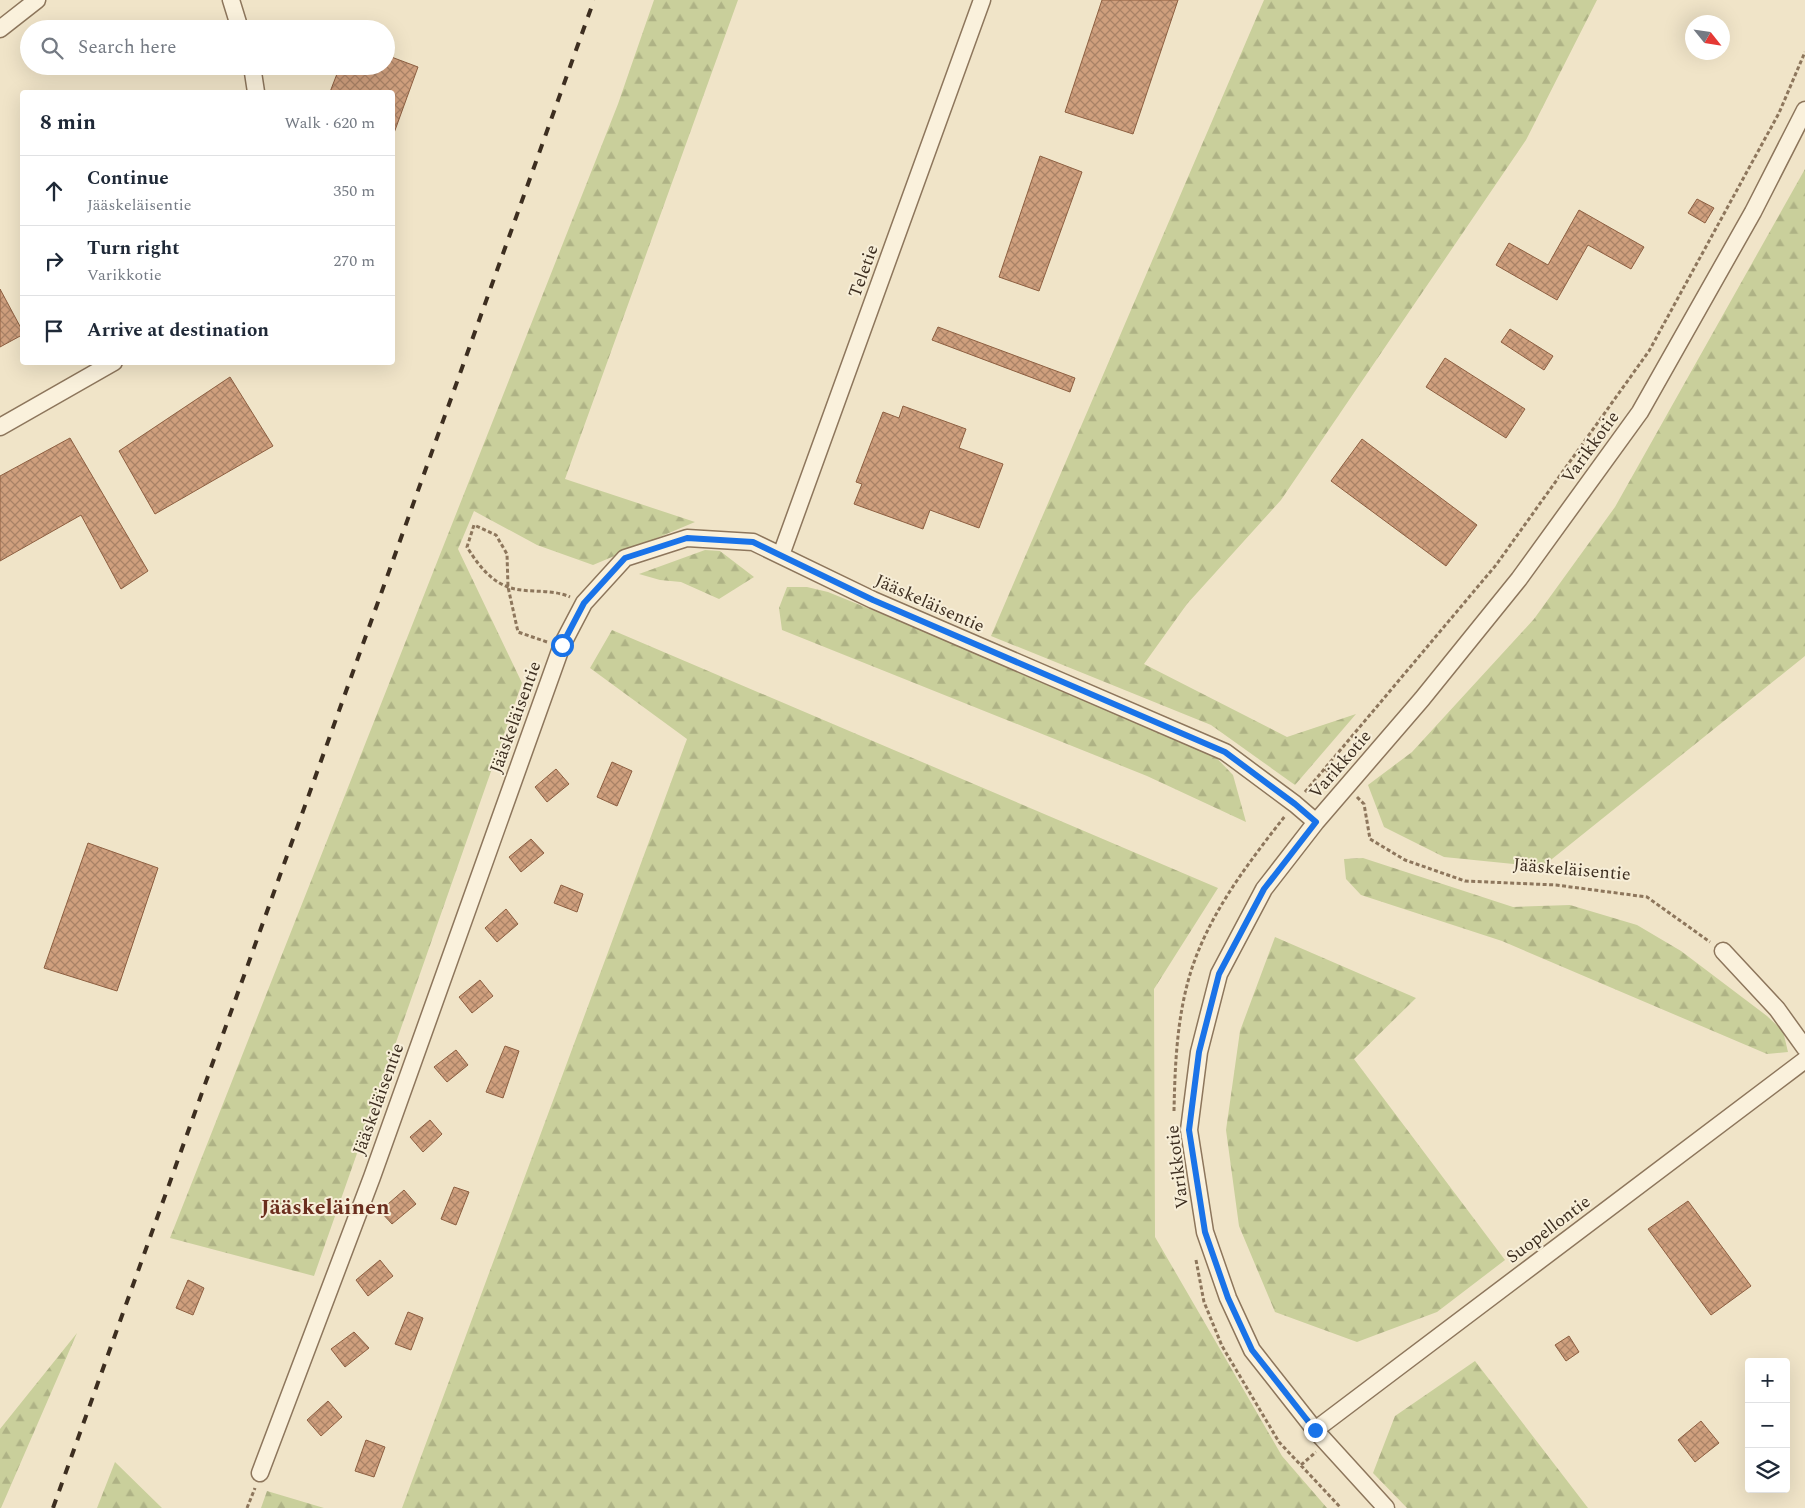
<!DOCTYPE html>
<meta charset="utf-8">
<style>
:root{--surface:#fff;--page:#f6f6f7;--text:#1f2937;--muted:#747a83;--line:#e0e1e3}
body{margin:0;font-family:Spectral,serif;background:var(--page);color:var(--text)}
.controls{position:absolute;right:15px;bottom:15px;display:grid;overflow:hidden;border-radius:5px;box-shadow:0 5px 20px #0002}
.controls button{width:45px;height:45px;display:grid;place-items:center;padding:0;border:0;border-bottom:1px solid var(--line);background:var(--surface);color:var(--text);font:25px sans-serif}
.compass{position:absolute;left:1685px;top:15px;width:45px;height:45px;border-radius:50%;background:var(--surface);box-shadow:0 5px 20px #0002;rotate:120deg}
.stop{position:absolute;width:15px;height:15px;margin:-11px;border:4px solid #1a73e8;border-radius:50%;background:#fff}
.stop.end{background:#1a73e8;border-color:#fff;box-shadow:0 1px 5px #0008}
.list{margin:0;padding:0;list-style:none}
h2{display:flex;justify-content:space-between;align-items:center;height:65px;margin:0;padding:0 20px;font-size:21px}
h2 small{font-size:16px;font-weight:400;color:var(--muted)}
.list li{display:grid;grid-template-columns:32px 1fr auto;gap:15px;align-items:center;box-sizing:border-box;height:70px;padding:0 20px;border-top:1px solid var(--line)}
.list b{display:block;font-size:19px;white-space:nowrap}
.list p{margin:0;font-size:16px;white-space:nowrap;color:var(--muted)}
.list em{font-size:16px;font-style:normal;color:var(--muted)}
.icon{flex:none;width:28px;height:28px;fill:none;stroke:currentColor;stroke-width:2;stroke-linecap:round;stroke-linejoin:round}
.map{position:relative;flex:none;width:1805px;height:1508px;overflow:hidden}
.search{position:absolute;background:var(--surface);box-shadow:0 5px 20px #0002;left:20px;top:20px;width:375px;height:55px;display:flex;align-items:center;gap:12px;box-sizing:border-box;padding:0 18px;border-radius:28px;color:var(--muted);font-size:19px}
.panel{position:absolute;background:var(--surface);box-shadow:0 5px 20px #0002;left:20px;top:90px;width:375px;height:275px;border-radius:5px}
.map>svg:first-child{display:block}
</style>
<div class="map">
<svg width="1805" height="1508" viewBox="0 0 1805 1508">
<defs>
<pattern id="forest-firs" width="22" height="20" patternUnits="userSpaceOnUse" patternTransform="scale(1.25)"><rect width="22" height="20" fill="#c9cf9b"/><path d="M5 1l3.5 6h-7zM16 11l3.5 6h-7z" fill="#aeb285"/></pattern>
<pattern id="building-cross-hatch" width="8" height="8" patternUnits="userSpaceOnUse" patternTransform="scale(1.25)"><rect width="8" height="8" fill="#cf9f7d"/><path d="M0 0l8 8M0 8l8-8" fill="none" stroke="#a98266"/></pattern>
</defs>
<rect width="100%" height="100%" fill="#f0e4c8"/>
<path fill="url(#forest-firs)" d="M654,0H738L565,479L695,522L593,565L537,545L474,511L458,549L522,683L314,1276L170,1238L618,104Z
M1264,0H1597L1526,140L1281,500L1187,604L1144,664L1287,737L1356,714L1295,785L1211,725L991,636Z
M1805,169V656L1542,867L1444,857L1384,827L1368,785L1412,752L1534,619L1615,507Z
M705,550L720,551L754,577L719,599L681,582L660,580L639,574Z
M787,587H807L828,592L1204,745L1233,775L1246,822L1147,776L782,630L779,608Z
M612,630L1218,888L1154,989L1155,1237L1282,1456L1327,1508H402L687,739L590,668Z
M1363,858L1513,907L1570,905L1637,925L1681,951L1767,1016L1783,1031L1788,1052L1767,1054L1502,941L1361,895L1346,879L1344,859Z
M1275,937L1416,998L1354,1059L1505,1260L1437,1312L1357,1342L1275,1312L1239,1226L1226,1130L1240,1031Z
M77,1333L1,1508H0V1429Z
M1475,1361L1588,1508H1407L1373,1473L1395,1416Z
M115,1462L162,1508H97Z
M267,1491L324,1508H261Z"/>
<path fill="url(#building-cross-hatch)" stroke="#8d5f41" d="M1102,0H1178L1133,134L1065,112Z
M386,55L418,67L394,133L392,92H330L340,66H386Z
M1040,156L1082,172L1039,291L999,277Z
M1697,199L1714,208L1705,223L1688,213Z
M1579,210L1644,247L1631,269L1588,245L1557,300L1496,265L1509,243L1548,265Z
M0,289L22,330V335L0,347Z
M938,327L1075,378L1070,392L932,340Z
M1510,329L1553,356L1544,370L1501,342Z
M1445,358L1525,409L1506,438L1426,387Z
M230,377L273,446L155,514L119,451Z
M903,406L966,429L959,448L1003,464L979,528L930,510L923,529L854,504L862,484L856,482L883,412L899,418Z
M70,438L148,571L121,589L81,515L0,561V476Z
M1362,439L1477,525L1446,566L1331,481Z
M612,762L632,771L617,806L597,797Z
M556,769L569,784L547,802L535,787Z
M531,839L544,853L521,872L509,857Z
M88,843L158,868L117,991L44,968Z
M561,885L583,894L577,912L554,903Z
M506,909L518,924L497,942L485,928Z
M480,980L493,996L472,1013L459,997Z
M505,1046L519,1051L503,1098L486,1092Z
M456,1050L468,1065L447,1082L434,1067Z
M430,1120L442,1134L423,1152L410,1137Z
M454,1187L469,1192L456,1225L441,1219Z
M404,1190L416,1204L392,1224L380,1211Z
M1688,1201L1751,1286L1711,1315L1648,1229Z
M380,1260L393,1276L368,1296L356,1280Z
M188,1280L204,1288L193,1315L176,1308Z
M408,1312L423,1318L411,1350L395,1344Z
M354,1332L369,1348L345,1367L331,1349Z
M1569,1336L1579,1352L1566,1361L1555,1345Z
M328,1401L342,1417L321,1436L307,1420Z
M1701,1421L1719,1443L1695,1462L1678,1440Z
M366,1440L385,1447L374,1477L355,1471Z"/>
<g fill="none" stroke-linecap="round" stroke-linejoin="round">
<g stroke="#8d765c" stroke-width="19">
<path id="minor" d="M231,0L240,29
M0,29L37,0
M252,66L256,92
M0,427L114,362
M781,555L982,0
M1723,951L1777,1009L1805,1048
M1315,1430L1805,1060
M260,1473L372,1177L562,645L584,603L625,558L687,538L753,542L873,600L1225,752L1295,804L1316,822
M1386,1508L1315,1430L1252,1350L1228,1298L1205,1232L1189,1130L1199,1052L1219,974L1264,889L1316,822L1422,699L1519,579L1640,412L1753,212L1805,110"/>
</g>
<path stroke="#8d765c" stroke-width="3" stroke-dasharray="4 2.5" stroke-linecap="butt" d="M547,642L518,632L508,587L507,554L496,535L474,525L467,547C477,563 489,580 508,587C527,594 550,588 570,597
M1325,769L1335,777
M1305,792L1496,565L1649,351L1779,113L1805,52
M1357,797L1364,804L1370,839L1405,860L1465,881L1556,885L1647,897L1710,942
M1174,1111C1175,1063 1177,1014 1192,968C1211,911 1249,862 1285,816
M1196,1260L1204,1302L1222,1346L1279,1442L1341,1508
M1301,1465L1316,1452
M247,1508L255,1488"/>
<use href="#minor" stroke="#faf1dc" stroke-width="16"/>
<path stroke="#3d2e20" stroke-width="4" stroke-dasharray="9 9" stroke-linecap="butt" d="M53,1508L594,0"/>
</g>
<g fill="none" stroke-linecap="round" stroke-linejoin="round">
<path stroke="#1a73e8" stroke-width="6" d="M562,645L584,603L625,558L687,538L753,542L873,600L1225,752L1295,804L1316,822L1264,889L1219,974L1199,1052L1189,1130L1205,1232L1228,1298L1252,1350L1315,1430"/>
</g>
<g text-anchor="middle" stroke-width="4" stroke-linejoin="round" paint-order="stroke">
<g font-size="18" fill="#3d2e20" stroke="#f7eed8">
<text transform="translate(863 271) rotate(-70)" y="6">Teletie</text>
<text transform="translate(1590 447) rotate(-54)" y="6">Varikkotie</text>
<text transform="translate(930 603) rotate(24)" y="6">Jääskeläisentie</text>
<text transform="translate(515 717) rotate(-70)" y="6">Jääskeläisentie</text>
<text transform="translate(1340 764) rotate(-49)" y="6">Varikkotie</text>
<text transform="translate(1572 869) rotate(5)" y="6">Jääskeläisentie</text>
<text transform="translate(378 1099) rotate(-70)" y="6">Jääskeläisentie</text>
<text transform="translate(1177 1167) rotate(-97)" y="6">Varikkotie</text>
<text transform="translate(1548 1229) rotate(-37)" y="6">Suopellontie</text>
</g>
<g font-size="22" font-weight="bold" fill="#6b2e1e" stroke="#f7eed8">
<text x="325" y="1214">Jääskeläinen</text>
</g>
</g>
</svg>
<div class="controls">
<button>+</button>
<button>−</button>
<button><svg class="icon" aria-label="layers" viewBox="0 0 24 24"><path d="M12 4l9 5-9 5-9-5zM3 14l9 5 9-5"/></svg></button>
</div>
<svg class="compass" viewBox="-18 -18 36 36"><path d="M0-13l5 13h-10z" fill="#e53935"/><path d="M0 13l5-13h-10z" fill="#747a83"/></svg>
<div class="stop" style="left:562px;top:645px"></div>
<div class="stop end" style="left:1315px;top:1430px"></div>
<div class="search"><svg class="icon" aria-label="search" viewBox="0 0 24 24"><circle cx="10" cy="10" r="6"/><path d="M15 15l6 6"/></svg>Search here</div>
<section class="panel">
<h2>8 min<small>Walk · 620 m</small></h2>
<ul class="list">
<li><svg class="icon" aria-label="ahead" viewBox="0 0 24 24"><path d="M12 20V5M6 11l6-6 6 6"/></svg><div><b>Continue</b><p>Jääskeläisentie</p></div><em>350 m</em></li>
<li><svg class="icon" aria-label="right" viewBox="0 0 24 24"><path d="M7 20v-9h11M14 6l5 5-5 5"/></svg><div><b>Turn right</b><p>Varikkotie</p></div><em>270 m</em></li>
<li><svg class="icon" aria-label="arrive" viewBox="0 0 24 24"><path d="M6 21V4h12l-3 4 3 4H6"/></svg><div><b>Arrive at destination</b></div></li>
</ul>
</section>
</div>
